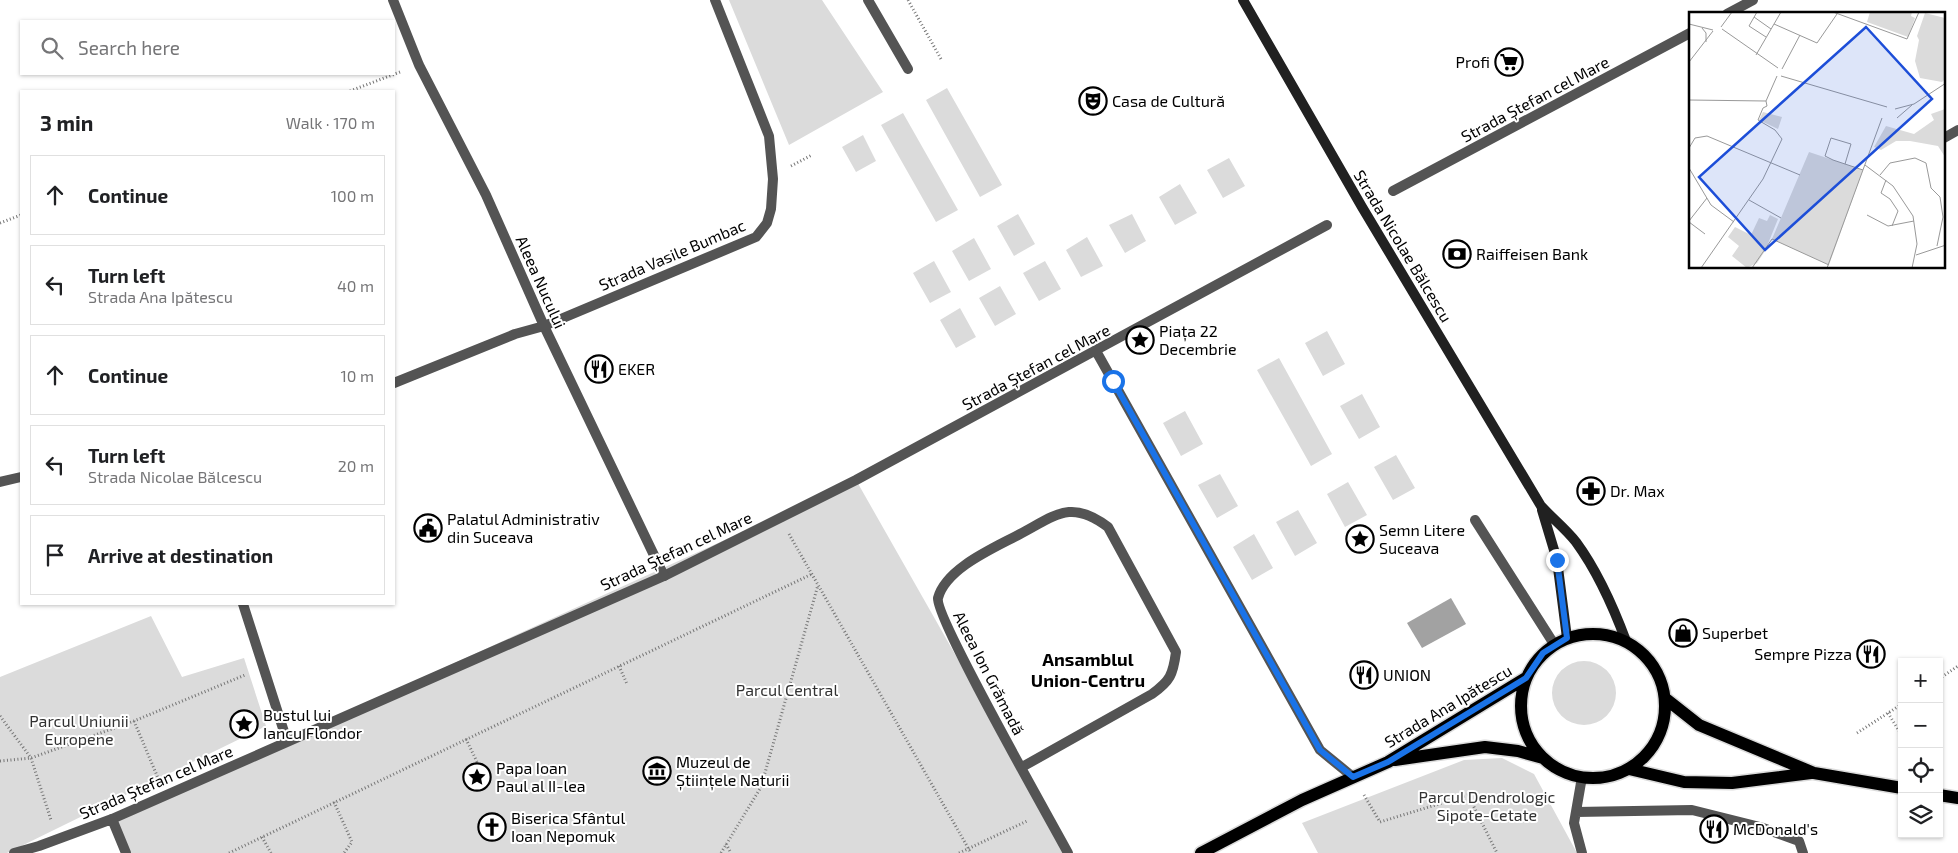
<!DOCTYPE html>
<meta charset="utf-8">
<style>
:root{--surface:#fff;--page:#f6f6f6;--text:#202124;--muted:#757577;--line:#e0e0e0}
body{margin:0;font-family:"Exo 2",sans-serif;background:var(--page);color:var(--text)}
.controls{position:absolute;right:15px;bottom:15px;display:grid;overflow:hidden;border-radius:0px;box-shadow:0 1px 4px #0004}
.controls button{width:45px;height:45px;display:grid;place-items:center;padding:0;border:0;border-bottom:1px solid var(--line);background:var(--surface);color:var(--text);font:25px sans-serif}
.stop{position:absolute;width:15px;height:15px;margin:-11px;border:4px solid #1a73e8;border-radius:50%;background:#fff}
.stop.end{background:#1a73e8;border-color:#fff;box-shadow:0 1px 5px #0008}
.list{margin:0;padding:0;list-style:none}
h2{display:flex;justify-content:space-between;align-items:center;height:65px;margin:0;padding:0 20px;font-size:21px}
h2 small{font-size:16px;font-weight:400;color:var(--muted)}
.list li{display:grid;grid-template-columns:32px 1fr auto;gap:15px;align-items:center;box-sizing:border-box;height:80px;margin:0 10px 10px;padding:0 10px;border:1px solid var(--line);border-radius:0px}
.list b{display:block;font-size:19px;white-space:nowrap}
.list p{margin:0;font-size:16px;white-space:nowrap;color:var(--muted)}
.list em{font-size:16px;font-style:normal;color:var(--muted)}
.icon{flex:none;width:28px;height:28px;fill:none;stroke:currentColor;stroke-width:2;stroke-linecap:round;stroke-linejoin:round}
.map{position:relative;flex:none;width:1958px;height:853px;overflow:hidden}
.search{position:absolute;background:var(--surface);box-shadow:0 1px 4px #0004;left:20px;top:20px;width:375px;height:55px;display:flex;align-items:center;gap:12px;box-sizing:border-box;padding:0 18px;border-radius:0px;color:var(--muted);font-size:19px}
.panel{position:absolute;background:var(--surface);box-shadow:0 1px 4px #0004;left:20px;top:90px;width:375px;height:515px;border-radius:0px}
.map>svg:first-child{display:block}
</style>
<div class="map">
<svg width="1958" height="853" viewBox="0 0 1958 853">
<rect width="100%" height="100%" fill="#fff"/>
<path fill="#dbdbdb" d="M729,0H822L883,92L789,145Z
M947,88L1002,185L980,197L926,100Z
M903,113L958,210L936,222L881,125Z
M863,135L876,161L856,172L842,147Z
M1229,158L1245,186L1223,198L1207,170Z
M1180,184L1197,213L1175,225L1159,197Z
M1018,214L1035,244L1014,256L997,226Z
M1132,214L1146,241L1125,253L1109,225Z
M1087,237L1103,266L1081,277L1066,250Z
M974,238L991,269L969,281L952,251Z
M934,261L951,292L930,303L913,273Z
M1045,261L1061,289L1039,301L1023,273Z
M1000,286L1016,314L995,326L979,298Z
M960,308L976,337L956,348L940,320Z
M1327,331L1345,364L1323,376L1305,343Z
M1279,358L1332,454L1311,466L1257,370Z
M1362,394L1380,427L1359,439L1340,406Z
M1185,411L1203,444L1181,456L1163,423Z
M1396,455L1415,488L1393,500L1374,467Z
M1220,474L1238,506L1217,518L1198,485Z
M856,480L1068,853H126L112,819Z
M1348,482L1367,515L1345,527L1327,494Z
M1298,510L1317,543L1295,556L1276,522Z
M1254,534L1273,568L1252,580L1233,547Z
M151,616L182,677L244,658L266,726L7,853H0V677Z
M1552 693a32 32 0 1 1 64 0a32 32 0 1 1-64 0Z
M1502,758L1534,774L1577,853H1318L1302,823L1464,760Z"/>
<path fill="#a2a2a2" d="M1451,598L1466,624L1422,648L1407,623Z"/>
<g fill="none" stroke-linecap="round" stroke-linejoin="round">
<g stroke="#dbdbdb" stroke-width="15">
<path id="primary" d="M1521 706a72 72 0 1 1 144 0a72 72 0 1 1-144 0Z
M1666,699L1699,725L1814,773L1902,788
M1395,760L1485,747L1518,751L1543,758
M1629,769L1684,782L1732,783L1811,773
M1939,795L1958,798
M1201,853L1302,800L1388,762L1526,678"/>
</g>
<path stroke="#767676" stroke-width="3" stroke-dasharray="1 2.5" stroke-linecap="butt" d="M908,0L941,59
M350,91L400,72
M791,166L812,155
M0,223L21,215
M789,534L971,853
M619,666L627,684
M1939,679L1958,666
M1888,713L1902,736
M0,716L31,758L51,820
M134,721L158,778
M1857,733L1902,704
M466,739L478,764
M0,761L31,758L134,721L245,675
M1364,795L1380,822L1468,795L1497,853
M334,802L352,842L344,853
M262,837L271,853
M726,844L731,853
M229,853L812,574
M721,853L761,787L818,585
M959,853L1027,821"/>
<path stroke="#545454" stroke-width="10" d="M868,0L908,69
M1944,138L1958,130
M1475,520L1554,644
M1576,812L1692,810L1760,827L1799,841L1803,853
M1582,853L1574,823L1582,777"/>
<path stroke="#545454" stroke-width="10" d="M1727,14L1753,0
M1393,191L1690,33
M1096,351L1320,750L1353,777
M112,819L664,576L856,480L1327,225"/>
<path stroke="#545454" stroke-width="10" d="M393,0L419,65L486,195L544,326L664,576
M394,383L515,334L544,326L756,237L767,223L771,209L773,179L769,136L715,0
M0,482L21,477
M243,604L287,741
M1022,767L1152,694C1170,681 1173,675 1176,652L1108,527C1071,499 1056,515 1020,534C994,548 946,568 938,598C934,616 1051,821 1068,853
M14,853L39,846L112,819L126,853"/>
<path stroke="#212121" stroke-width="10" d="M1243,0L1362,207L1541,506C1552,518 1566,529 1576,542C1598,572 1613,606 1626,641
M1542,510L1557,560L1567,638"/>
<use href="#primary" stroke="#000" stroke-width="12"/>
</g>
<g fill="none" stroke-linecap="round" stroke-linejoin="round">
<path stroke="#1a73e8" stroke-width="6" d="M1113,381L1320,750L1353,777L1388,762L1526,678L1543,653L1567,638L1557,560"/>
</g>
<defs>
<g id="supermarket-ring" transform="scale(1.4375)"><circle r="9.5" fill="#fff" stroke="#000" stroke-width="1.5"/><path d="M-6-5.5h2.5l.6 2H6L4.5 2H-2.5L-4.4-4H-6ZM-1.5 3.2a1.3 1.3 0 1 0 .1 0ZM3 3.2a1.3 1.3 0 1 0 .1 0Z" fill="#000"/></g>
<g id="theatre-ring" transform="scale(1.4375)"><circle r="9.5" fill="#fff" stroke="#000" stroke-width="1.5"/><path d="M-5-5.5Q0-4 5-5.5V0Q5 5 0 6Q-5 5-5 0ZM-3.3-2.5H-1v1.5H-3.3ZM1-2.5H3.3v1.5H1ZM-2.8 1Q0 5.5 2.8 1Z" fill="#000"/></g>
<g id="bank-ring" transform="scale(1.4375)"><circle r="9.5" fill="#fff" stroke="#000" stroke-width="1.5"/><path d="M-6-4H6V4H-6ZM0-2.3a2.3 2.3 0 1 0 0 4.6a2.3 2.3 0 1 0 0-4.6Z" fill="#000"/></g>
<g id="sight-ring" transform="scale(1.4375)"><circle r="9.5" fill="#fff" stroke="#000" stroke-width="1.5"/><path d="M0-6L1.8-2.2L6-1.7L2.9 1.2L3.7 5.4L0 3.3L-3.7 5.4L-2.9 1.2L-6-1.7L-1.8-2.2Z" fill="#000"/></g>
<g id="restaurant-ring" transform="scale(1.4375)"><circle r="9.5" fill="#fff" stroke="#000" stroke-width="1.5"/><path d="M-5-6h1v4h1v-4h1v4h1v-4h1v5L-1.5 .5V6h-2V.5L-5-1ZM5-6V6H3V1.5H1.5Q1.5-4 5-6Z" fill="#000"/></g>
<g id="pharmacy-ring" transform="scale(1.4375)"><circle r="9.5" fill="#fff" stroke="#000" stroke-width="1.5"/><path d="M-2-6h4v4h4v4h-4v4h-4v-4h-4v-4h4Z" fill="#000"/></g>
<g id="civic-ring" transform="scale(1.4375)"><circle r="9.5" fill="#fff" stroke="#000" stroke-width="1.5"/><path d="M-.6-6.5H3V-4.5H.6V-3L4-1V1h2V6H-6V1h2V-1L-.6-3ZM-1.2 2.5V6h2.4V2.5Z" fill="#000"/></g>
<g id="shop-ring" transform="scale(1.4375)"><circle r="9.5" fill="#fff" stroke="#000" stroke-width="1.5"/><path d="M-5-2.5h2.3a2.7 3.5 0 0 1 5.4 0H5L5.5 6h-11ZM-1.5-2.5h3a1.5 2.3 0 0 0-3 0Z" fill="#000"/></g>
<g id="museum-ring" transform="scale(1.4375)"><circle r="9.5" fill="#fff" stroke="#000" stroke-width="1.5"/><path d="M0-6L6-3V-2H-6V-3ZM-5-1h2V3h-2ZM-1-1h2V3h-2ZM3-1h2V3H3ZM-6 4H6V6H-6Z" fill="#000"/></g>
<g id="church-ring" transform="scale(1.4375)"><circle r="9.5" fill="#fff" stroke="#000" stroke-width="1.5"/><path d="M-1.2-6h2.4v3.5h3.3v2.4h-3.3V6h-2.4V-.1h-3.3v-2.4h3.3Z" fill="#000"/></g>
</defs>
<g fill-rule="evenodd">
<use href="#supermarket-ring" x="1509" y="62"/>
<use href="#theatre-ring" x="1093" y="101"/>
<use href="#bank-ring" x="1457" y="254"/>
<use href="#sight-ring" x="1140" y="340"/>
<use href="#restaurant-ring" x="599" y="369"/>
<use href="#pharmacy-ring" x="1591" y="491"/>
<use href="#civic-ring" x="428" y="528"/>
<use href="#sight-ring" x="1360" y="539"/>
<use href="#shop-ring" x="1683" y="633"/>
<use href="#restaurant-ring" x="1871" y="654"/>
<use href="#restaurant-ring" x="1364" y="675"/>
<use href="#sight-ring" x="244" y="724"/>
<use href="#museum-ring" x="657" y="771"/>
<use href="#sight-ring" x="477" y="777"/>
<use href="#church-ring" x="492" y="827"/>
<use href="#restaurant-ring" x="1714" y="829"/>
</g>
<g text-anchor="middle" stroke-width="4" stroke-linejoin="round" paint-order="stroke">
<g font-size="16" fill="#000" stroke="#fff" text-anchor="start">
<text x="1490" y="68" text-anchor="end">Profi</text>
<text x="1112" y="107">Casa de Cultură</text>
<text x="1476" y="260">Raiffeisen Bank</text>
<text x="1159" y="337">Piața 22<tspan x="1159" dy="18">Decembrie</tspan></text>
<text x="618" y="375">EKER</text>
<text x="1610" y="497">Dr. Max</text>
<text x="447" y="525">Palatul Administrativ<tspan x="447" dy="18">din Suceava</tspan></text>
<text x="1379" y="536">Semn Litere<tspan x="1379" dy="18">Suceava</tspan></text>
<text x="1702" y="639">Superbet</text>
<text x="1852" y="660" text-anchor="end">Sempre Pizza</text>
<text x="1383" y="681">UNION</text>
<text x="263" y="721">Bustul lui<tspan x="263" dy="18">Iancu Flondor</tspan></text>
<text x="676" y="768">Muzeul de<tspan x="676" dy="18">Științele Naturii</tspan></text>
<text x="496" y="774">Papa Ioan<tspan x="496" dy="18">Paul al II-lea</tspan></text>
<text x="511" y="824">Biserica Sfântul<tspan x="511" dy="18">Ioan Nepomuk</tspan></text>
<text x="1733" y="835">McDonald's</text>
</g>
<g font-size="16" fill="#000" stroke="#fff">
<text transform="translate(1535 99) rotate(-28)" y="6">Strada Ștefan cel Mare</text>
<text transform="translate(1403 246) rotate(59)" y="6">Strada Nicolae Bălcescu</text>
<text transform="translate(672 255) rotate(-23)" y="6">Strada Vasile Bumbac</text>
<text transform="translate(541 282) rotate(66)" y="6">Aleea Nucului</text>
<text transform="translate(1036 367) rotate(-28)" y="6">Strada Ștefan cel Mare</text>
<text transform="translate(676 551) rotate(-25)" y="6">Strada Ștefan cel Mare</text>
<text transform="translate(989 673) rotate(63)" y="6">Aleea Ion Grămadă</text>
<text transform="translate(1448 706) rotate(-31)" y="6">Strada Ana Ipătescu</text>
<text transform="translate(156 782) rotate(-23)" y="6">Strada Ștefan cel Mare</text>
</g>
<g font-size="16" fill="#323232" stroke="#fff">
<text x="787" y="696">Parcul Central</text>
<text x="79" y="727">Parcul Uniunii<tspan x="79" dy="18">Europene</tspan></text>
<text x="1487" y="803">Parcul Dendrologic<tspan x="1487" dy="18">Sipote-Cetate</tspan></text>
</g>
<g font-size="18" font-weight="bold" fill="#000" stroke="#fff">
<text x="1088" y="666">Ansamblul<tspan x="1088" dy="21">Union-Centru</tspan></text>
</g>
</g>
<g transform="translate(1689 12)">
<rect width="256" height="256" fill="#fff"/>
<path d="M181,0H223L222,4L226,6L219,25L178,10ZM236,1L256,6V67L253,70L231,66L226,49L230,28L228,24ZM256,97V145L249,134L221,129H207L192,138L185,135L197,114L225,122L245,108L242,102ZM74,100L93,105L89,117L70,108ZM120,140L174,158L140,253L83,227ZM81,203L89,207L76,239L68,251L58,256L43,244L50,234L39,225L46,215L62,223L70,206L78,209Z" fill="#dbdbdb"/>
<path fill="none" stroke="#999" stroke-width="1" d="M68,0L60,14L77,25M144,0L218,27L230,0M65,5L82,17M0,12L24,18M85,12L128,31L148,2M32,15L43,0M13,16L17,21V30M33,17L89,56M67,43L92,0M0,50L24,19M93,57L111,23M92,64L198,95M0,88L77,89M206,97L225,92L257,71M208,106L223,93M0,136L6,126L18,124L111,163M156,152L162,132L142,126L136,144L144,148L174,158M176,153L204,174L224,204L228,232L223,256M0,156L22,193L45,210M191,163L201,151L226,146L237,151L242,176L251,185L254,205L248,234M197,168L192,181L201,187L209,199L203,214M60,188L92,206M178,203L199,214L225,209M0,209L18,186M0,210L16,222M227,243L257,233M12,256L74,167L93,127L86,118L69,108L74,96L78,94L77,89L88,64M63,256L83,227L140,253M138,256L193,106"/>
<path fill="#1d4ed8" fill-opacity="0.15" stroke="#1d4ed8" stroke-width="2.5" d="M177,15L243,87L76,238L10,165Z"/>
<rect width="256" height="256" fill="none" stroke="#000" stroke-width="2.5"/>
</g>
</svg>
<div class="controls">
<button>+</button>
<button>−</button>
<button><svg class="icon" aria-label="locate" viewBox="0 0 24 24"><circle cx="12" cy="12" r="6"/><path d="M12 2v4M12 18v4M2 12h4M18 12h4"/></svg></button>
<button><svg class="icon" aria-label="layers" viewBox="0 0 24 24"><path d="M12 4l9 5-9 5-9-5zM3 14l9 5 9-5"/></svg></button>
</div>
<div class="stop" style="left:1113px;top:381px"></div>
<div class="stop end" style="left:1557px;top:560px"></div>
<div class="search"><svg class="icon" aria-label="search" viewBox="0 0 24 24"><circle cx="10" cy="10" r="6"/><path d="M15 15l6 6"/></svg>Search here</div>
<section class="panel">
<h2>3 min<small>Walk · 170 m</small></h2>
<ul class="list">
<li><svg class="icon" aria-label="ahead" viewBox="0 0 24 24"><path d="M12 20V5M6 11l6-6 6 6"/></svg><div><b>Continue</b></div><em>100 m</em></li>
<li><svg class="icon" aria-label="left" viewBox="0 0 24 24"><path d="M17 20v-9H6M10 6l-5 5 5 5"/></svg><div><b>Turn left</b><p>Strada Ana Ipătescu</p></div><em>40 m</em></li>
<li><svg class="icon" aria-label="ahead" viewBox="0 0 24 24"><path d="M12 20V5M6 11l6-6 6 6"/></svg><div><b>Continue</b></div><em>10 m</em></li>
<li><svg class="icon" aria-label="left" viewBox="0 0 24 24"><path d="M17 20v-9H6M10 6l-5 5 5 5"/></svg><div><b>Turn left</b><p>Strada Nicolae Bălcescu</p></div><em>20 m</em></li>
<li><svg class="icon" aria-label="arrive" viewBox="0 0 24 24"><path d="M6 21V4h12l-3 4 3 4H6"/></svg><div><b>Arrive at destination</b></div></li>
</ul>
</section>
</div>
